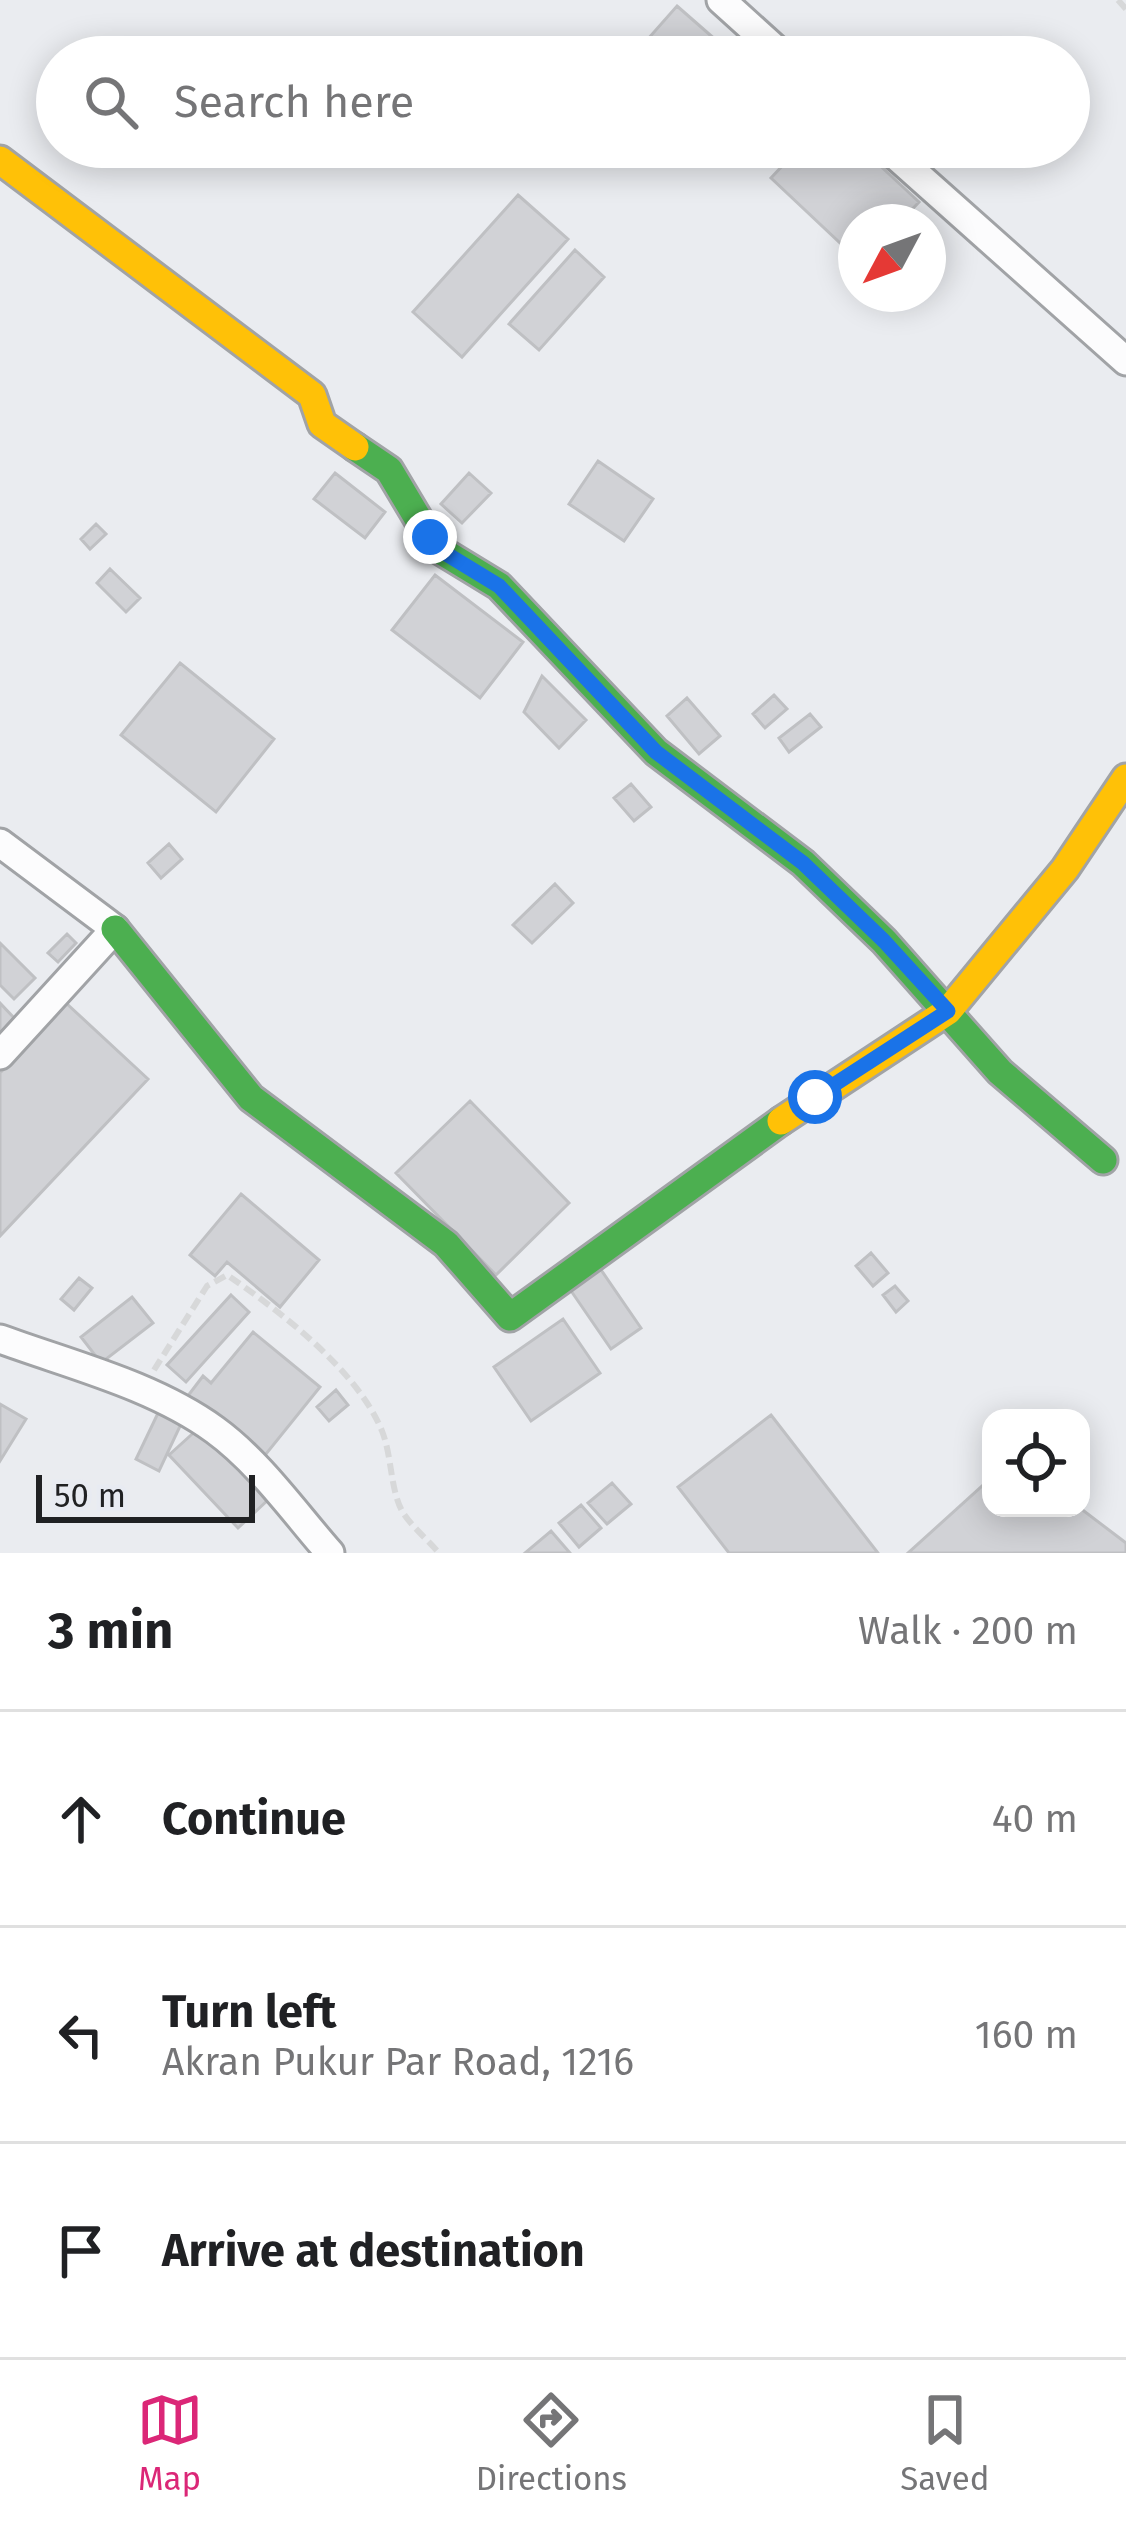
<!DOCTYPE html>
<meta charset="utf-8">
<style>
:root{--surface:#fff;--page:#f2f2f2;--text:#202124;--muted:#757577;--line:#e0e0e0;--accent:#db2777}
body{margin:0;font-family:"Fira Sans",sans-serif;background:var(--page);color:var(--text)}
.controls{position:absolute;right:36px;bottom:36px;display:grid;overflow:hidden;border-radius:24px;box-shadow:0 6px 30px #0003}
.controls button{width:108px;height:108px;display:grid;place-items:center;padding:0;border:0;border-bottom:3px solid var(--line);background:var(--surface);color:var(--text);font:60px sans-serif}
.compass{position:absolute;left:838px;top:204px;width:108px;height:108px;border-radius:50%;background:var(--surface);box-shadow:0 6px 30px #0003;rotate:229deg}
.scale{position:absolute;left:36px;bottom:30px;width:219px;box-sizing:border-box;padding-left:12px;border:6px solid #202123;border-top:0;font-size:33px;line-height:42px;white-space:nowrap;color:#202123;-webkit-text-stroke:9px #e8ebf2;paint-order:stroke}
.stop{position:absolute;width:36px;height:36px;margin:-27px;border:9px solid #1a73e8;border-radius:50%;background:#fff}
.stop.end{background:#1a73e8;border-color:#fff;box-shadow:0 3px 12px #0008}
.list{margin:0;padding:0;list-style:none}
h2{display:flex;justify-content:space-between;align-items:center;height:156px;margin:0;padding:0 48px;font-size:51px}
h2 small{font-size:39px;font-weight:400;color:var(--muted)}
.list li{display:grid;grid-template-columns:78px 1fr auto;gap:36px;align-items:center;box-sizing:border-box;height:216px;padding:0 48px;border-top:3px solid var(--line)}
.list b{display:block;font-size:45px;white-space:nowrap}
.list p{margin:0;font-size:39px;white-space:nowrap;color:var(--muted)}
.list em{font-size:39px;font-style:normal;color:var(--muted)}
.icon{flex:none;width:66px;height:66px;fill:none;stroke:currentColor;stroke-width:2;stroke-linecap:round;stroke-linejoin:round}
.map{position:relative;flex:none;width:1126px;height:1553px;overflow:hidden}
.search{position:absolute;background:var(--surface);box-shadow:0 6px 30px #0003;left:36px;right:36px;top:36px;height:132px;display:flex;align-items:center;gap:30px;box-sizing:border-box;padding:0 42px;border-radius:66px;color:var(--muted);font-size:45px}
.sheet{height:804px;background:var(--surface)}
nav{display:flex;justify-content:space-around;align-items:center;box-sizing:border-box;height:168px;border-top:3px solid var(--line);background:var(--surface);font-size:33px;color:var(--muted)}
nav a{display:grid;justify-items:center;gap:6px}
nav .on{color:var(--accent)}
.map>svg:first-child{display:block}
</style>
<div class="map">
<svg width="1126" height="1553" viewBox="0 0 1126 1553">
<rect width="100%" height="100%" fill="#eaecf0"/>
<path fill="#d1d2d6" stroke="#bfc0c3" stroke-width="3" d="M677,6L717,41L703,57H667L647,40Z
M800,147H860L919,202L900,222H856V258L771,178Z
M518,195L568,239L462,357L413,312Z
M575,250L604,277L539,350L509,324Z
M598,461L653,499L624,541L569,504Z
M335,473L385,512L365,538L314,499Z
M469,473L491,493L462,523L441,504Z
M96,524L106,534L90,549L81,539Z
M110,569L140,598L126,612L97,583Z
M435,575L523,642L480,698L392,630Z
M180,663L274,739L216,812L121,735Z
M542,676L586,720L559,748L524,712Z
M774,695L787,709L765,728L753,714Z
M687,698L720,736L699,754L667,716Z
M810,714L821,727L789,752L779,738Z
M631,784L651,807L634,821L614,798Z
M169,844L182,859L161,878L148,863Z
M555,884L573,903L532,943L513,925Z
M67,934L76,943L58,962L48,953Z
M0,943L35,978L14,999L0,985Z
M0,1003L16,1020L0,1038Z
M66,1003L148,1079L0,1236V1073Z
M470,1101L569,1203L496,1275L396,1173Z
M241,1194L319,1260L280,1307L227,1262L215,1276L190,1255Z
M871,1253L888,1273L873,1286L856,1266Z
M597,1264L641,1328L611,1349L567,1285Z
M79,1278L92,1288L74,1310L61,1299Z
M895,1286L908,1301L896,1312L883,1295Z
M231,1295L249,1312L186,1382L167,1365Z
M132,1297L153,1323L101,1363L81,1337Z
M563,1319L600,1373L531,1421L494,1367Z
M253,1332L320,1387L262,1459L187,1397L203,1376L211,1383Z
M336,1390L348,1405L329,1421L317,1407Z
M0,1404L26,1419L0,1461Z
M159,1411L182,1422L159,1471L136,1459Z
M771,1415L878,1553H729L678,1487Z
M201,1426L269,1499L238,1528L169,1455Z
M991,1478V1508H1080L1126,1543V1553H908Z
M612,1483L631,1504L607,1524L588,1503Z
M581,1505L601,1528L579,1547L559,1523Z
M551,1531L570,1553H525Z"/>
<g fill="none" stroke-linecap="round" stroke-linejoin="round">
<g stroke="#a1a3a6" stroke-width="33">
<path id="street" d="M721,0L784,57
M886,147L1126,361
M0,843L115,929L0,1055
M0,1339C71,1365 153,1385 215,1430C259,1462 294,1512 330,1553"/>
</g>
<g stroke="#a1a3a6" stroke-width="33">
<path id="fast" d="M355,447L389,470L435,547L499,586L656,752L803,863L884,941L1000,1072L1103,1160
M115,929L251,1098L446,1244L510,1317L781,1121"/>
</g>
<g stroke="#a1a3a6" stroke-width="33">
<path id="slow" d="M0,160L312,395L322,424L355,447
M781,1121L948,1011L1065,869L1126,778"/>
</g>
<path stroke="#d7d8d9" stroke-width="6" stroke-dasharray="12 6" stroke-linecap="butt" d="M1118,0L1126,9
M154,1370L207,1286L227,1275C280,1311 358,1371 382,1431C392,1456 390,1488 402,1511C411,1526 428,1540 439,1553"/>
<use href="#street" stroke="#fcfcfd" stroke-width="27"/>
<use href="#fast" stroke="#4caf50" stroke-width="27"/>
<use href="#slow" stroke="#ffc107" stroke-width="27"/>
</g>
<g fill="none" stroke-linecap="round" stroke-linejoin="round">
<path stroke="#1a73e8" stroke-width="15" d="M430,537L435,547L499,586L656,752L803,863L884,941L948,1011L815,1097"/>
</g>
</svg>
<div class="controls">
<button><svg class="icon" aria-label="locate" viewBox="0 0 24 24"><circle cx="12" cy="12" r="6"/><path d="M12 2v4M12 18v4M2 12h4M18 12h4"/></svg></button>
</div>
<svg class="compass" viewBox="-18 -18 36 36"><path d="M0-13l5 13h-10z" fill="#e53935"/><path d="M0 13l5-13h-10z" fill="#757577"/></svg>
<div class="scale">50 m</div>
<div class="stop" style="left:815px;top:1097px"></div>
<div class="stop end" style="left:430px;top:537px"></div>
<div class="search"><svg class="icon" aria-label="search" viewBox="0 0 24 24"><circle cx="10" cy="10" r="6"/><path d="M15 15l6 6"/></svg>Search here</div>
</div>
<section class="sheet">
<h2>3 min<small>Walk · 200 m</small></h2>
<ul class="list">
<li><svg class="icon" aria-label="ahead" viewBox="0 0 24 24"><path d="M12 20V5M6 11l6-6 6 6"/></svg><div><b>Continue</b></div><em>40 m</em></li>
<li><svg class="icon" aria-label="left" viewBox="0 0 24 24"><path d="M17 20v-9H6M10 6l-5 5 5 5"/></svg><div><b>Turn left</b><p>Akran Pukur Par Road, 1216</p></div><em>160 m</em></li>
<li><svg class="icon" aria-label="arrive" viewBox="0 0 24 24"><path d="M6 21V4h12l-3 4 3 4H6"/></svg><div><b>Arrive at destination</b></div></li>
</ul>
</section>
<nav>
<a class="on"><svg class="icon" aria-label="map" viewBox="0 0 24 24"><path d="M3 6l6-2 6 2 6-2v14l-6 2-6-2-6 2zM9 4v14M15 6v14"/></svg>Map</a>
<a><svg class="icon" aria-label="directions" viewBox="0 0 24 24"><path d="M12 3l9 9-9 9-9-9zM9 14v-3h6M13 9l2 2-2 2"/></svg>Directions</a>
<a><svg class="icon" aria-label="saved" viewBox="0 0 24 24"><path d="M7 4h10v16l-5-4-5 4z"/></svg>Saved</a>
</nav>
